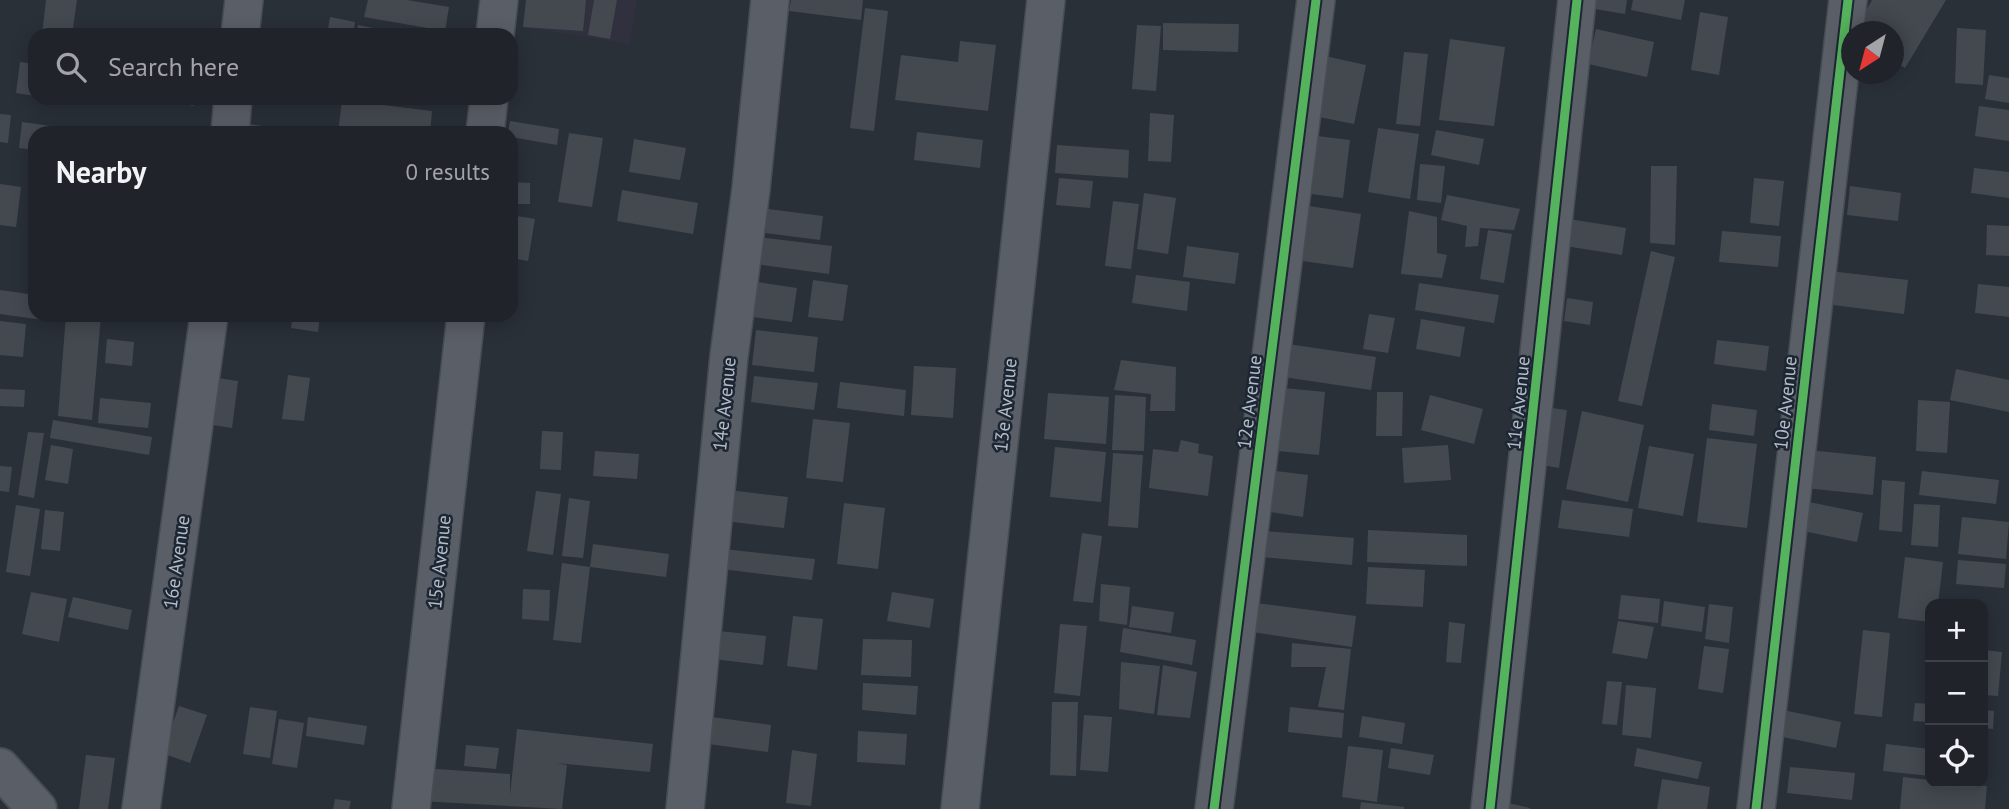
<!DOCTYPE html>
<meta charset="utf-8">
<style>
:root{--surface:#20242a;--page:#2d3036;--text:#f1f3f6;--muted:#a2a4a8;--line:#3d4147}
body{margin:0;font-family:"PT Sans",sans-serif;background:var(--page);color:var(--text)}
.controls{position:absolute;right:21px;bottom:21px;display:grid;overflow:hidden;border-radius:14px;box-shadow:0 4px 18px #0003}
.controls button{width:63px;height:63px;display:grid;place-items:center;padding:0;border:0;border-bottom:2px solid var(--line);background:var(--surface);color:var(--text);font:35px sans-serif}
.compass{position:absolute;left:1841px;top:21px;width:63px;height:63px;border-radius:50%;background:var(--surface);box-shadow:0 4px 18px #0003;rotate:216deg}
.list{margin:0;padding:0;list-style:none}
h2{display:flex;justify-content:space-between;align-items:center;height:91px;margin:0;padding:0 28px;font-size:30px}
h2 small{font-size:23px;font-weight:400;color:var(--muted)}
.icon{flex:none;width:38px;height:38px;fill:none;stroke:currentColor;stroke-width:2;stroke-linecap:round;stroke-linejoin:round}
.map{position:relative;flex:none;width:2009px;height:809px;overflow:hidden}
.search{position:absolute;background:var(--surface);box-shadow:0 4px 18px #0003;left:28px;top:28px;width:490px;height:77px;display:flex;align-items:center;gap:18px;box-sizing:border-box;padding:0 24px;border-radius:21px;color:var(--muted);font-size:26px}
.panel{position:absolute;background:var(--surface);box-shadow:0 4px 18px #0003;left:28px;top:126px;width:490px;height:196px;border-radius:21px}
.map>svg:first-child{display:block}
</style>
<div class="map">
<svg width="2009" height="809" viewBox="0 0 2009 809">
<rect width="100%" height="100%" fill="#2a3038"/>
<path fill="#31303e" d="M527,0H637L630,44L523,27Z"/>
<path fill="#444950" d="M46,0H77L72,35H42Z
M368,0H407L449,7L445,31L364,17Z
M526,0H586L583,31L523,27Z
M594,0H617L610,39L588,35Z
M791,0H863L861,20L789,11Z
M1590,0H1627L1625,14L1589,8Z
M1633,0H1685L1681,20L1631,10Z
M1872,0H1946L1905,68L1894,61V32H1854Z
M865,8L888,11L874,131L850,128Z
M1700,12L1728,17L1719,75L1691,70Z
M330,17L355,22L353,35H327Z
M1163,23L1239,24L1238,52L1163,50Z
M358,25L384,30V35H356Z
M1137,25L1161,26L1156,91L1132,89Z
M1957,28L1986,30L1983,85L1955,83Z
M1596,29L1654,42L1647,77L1588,64Z
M1450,39L1505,47L1494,126L1439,120Z
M960,41L996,45L988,111L895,100L901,55L958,62Z
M1404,52L1428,54L1420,126L1396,124Z
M1325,56L1366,65L1354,124L1314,116Z
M20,62L35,64V96L16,93Z
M1989,75L2009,78V103L1985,99Z
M150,98H195L194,106Z
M342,100L432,111L430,133H338Z
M1979,106L2009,110V141L1975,136Z
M1150,113L1174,115L1171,162L1148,161Z
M0,114L11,115L8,143L0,142Z
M510,121L559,129L557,145L511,137L508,133Z
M22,122L73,129V133H35V150L19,148Z
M237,122L275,128V133H235Z
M1378,128L1419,134L1410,199L1368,192Z
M1436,130L1484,139L1479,165L1431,155Z
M917,132L983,140L980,168L914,160Z
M569,133L603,138L592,207L558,202Z
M1317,136L1350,140L1343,198L1311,194Z
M634,139L686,148L680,180L629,172Z
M1057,145L1129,150L1128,178L1055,173Z
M33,156H35V188L29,187Z
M1420,164L1445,166L1441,203L1417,200Z
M1651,166H1677L1675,245L1650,243Z
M1974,168L2009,172V198L1971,193Z
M1059,178L1093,181L1090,208L1056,205Z
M1754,178L1784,181L1779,226L1750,223Z
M511,182L530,183V204H511Z
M0,184L21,187L16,227L0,225Z
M1850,186L1901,193L1898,221L1847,215Z
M622,190L698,203L693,234L617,221Z
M1144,193L1176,198L1168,254L1137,249Z
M1447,195L1520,209L1514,230L1480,228L1478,246L1465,247L1467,226L1441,220Z
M1113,201L1139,204L1131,269L1105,266Z
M1303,205L1361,214L1353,268L1295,260Z
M768,209L823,216L820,240L765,233Z
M1409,211L1437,217V253L1447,255L1442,278L1401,274Z
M511,215L535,219L528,261L511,258Z
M1569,219L1626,228L1622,255L1565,246Z
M1987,225L2009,226V256L1986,255Z
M1488,230L1512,234L1504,283L1480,279Z
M1722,231L1781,236L1778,267L1719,262Z
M757,237L832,246L829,274L755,264Z
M1187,246L1239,253L1235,284L1183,277Z
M1651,251L1675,257L1642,406L1618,401Z
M1829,271L1908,280L1904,314L1825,304Z
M1136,275L1190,282L1187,311L1132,303Z
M813,280L848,285L843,321L808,317Z
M757,282L797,288L792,322L753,317Z
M1419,283L1499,295L1494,323L1415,310Z
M1978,284L2009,287V317L1975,313Z
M0,290L35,295V315H52L51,321L0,314Z
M1567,298L1593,302L1590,325L1564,321Z
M1369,314L1395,318L1388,353L1363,349Z
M66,315H101L92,420L58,416Z
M293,315H320L318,332L291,328Z
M1421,319L1465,327L1460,357L1416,349Z
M0,321L26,324L23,357L0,355Z
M756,330L818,337L814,372L752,365Z
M107,339L134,342L132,366L105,363Z
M1717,340L1769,346L1766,371L1714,364Z
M1288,344L1376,357L1371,390L1283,377Z
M1121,360L1176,367L1175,411H1150L1151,394L1114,390Z
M914,366L956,368L953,418L911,415Z
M1956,369L2009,380V412L1950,400Z
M288,375L310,378L304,421L282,419Z
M754,376L818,383L814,410L751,402Z
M211,377L238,381L232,428L206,424Z
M840,382L906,390L904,416L837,408Z
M1284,388L1325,392L1319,455L1278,451Z
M0,389L25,390L24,407L0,406Z
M1377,392H1403L1402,436H1376Z
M1048,393L1109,397L1106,444L1044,439Z
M1115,395L1146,397L1144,451L1112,450Z
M1430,395L1483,409L1474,444L1421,430Z
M100,398L151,403L148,428L98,423Z
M1918,400L1950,402L1947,453L1916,451Z
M1712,404L1757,410L1754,436L1709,430Z
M1544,407L1567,410L1559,468L1536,464Z
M1582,411L1644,425L1628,502L1566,489Z
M813,419L850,423L843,482L806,478Z
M53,420L152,437L149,455L50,438Z
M542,431L563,432L561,470L540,469Z
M28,432L44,433L34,498L18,495Z
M1707,438L1757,444L1747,528L1697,522Z
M1181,440L1199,444L1198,453L1213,456L1208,496L1149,488L1153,449L1178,452Z
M51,445L73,449L68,484L45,480Z
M1448,445L1451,480L1404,483L1402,448Z
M1649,446L1694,454L1683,516L1638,508Z
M1055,447L1106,452L1101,502L1050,497Z
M1809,450L1876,457L1873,495L1805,488Z
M595,451L639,454L637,479L593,476Z
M1113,453L1143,455L1138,528L1108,526Z
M0,466L12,467L9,492L0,491Z
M1268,470L1308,475L1303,517L1263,511Z
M1922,471L1999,480L1996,504L1919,495Z
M1882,480L1905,482L1902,532L1879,530Z
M729,490L788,497L784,528L725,521Z
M536,491L561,494L553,555L527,551Z
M569,498L590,501L583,558L562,556Z
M1562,500L1633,509L1629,537L1558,528Z
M1804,501L1863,513L1857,542L1798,530Z
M844,503L885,508L878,569L837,564Z
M1914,504L1940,505L1938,547L1911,545Z
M16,505L40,509L30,576L6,572Z
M45,510L64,512L60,551L41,549Z
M1962,517L2009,522L2006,559L1958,554Z
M1368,530L1467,535V566L1367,562Z
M1263,531L1354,538L1352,565L1261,557Z
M1082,533L1102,536L1093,603L1073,601Z
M593,544L669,554L666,577L590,567L581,643L553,640L562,563L590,567Z
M724,549L815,559L812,580L722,569Z
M1905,557L1943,562L1938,604H1930V622L1898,618Z
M1958,560L2006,564L2004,588L1956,584Z
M1368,567L1425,570L1423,607L1366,604Z
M1101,584L1130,587L1127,625L1099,621Z
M523,589L550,590L549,621L522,619Z
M31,592L67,599L59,642L22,634Z
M892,592L934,599L930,628L887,621Z
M1621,595L1660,599L1658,623L1618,619Z
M73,597L132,610L128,630L68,617Z
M1664,601L1705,607L1702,632L1661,626Z
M1256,603L1356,616L1352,647L1252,632Z
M1709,604L1733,607L1729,643L1705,639Z
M1132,606L1174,612L1171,633L1129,627Z
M793,616L823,619L817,670L787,666Z
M1618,621L1654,627L1647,659L1612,653Z
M1449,622L1465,624L1461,663L1446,662Z
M1060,624L1087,626L1080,696L1054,693Z
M1123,628L1196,640L1192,665L1120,652Z
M709,630L766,636L763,665L705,658Z
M1863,630L1890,633L1882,717L1854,714Z
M863,639L912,640L911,677L861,675Z
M1292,643L1351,649L1344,710L1318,707L1326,667H1291Z
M1704,646L1729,649L1723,693L1698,689Z
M1983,650L2002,652L1998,696L1983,695Z
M1121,662L1160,666L1154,714L1119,709Z
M1163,665L1197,672L1190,718L1157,715Z
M1607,681L1622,682L1617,725L1602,724Z
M863,683L918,686L916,715L862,710Z
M1626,685L1656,688L1651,738L1622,735Z
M1052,702H1078L1076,776L1050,775Z
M1915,703L1930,704V722L1913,721Z
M179,706L207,715L190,763L162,753Z
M250,707L277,711L270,758L243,754Z
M1290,707L1344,713L1342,738L1288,732Z
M1773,708L1841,722L1836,748L1768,734Z
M1983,710L1994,711L1993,729L1983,728Z
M1084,715L1112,717L1108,772L1080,770Z
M704,716L771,725L768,752L701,743Z
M1362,716L1405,723L1402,744L1359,737Z
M308,717L367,726L364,745L306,736Z
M279,719L304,723L297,768L272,764Z
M517,729L653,744L650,772L556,763L567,765L562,809L419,801L421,768L510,774V795Z
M858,731L907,734L905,765L857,762Z
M1886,744L1930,749V776L1883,771Z
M466,745L499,748L496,769L464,766Z
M1348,746L1383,750L1377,802L1342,797Z
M1391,748L1434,755L1430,775L1388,768Z
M1637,748L1702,762L1698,779L1634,766Z
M792,750L817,754L811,806L786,803Z
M86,755L115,758L108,809H79Z
M1790,767L1855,773L1852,800L1787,793Z
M1903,777L1930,780V783L1987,786L1985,809H1900Z
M1662,779L1710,787L1707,809H1657Z
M335,799L351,801L349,809H333Z
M1361,802L1404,807V809H1360Z
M1503,802L1530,808V809H1502Z"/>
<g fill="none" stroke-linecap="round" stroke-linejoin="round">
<g stroke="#484c53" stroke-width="40">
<path id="minor" d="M240,35L244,0
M495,35L499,0
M230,133L233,98
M485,133L489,98
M141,809L209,315
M411,809L466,315
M685,809L729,356L751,189L770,0
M960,809L1046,0
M1214,809L1316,0
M1490,809L1577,0
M1756,809L1848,0"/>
</g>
<g stroke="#484c53" stroke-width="42">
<path id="tertiary" d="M0,768L37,809"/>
</g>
<use href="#minor" stroke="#5a5e66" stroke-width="37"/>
<use href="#tertiary" stroke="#5a5e66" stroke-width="38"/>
<g stroke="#1d2633" stroke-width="13">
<path id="cycleway" d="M1214,809L1316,0
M1490,809L1577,0
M1756,809L1848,0"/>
</g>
<use href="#cycleway" stroke="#56b35d" stroke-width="9"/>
</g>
<g text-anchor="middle" stroke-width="5" stroke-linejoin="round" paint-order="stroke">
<g font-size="19" fill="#b4bcc9" stroke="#1d2633">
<text transform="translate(1249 402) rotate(-83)" y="7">12e Avenue</text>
<text transform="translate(1518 403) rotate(-84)" y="7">11e Avenue</text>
<text transform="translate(1785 403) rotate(-84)" y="7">10e Avenue</text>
<text transform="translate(724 404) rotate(-84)" y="7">14e Avenue</text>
<text transform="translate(1005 405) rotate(-84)" y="7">13e Avenue</text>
<text transform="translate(176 562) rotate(-82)" y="7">16e Avenue</text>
<text transform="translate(439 562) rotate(-84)" y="7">15e Avenue</text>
</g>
</g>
</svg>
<div class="controls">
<button>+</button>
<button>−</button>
<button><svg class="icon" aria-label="locate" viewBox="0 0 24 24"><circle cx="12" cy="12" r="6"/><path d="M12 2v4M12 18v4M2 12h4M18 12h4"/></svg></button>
</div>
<svg class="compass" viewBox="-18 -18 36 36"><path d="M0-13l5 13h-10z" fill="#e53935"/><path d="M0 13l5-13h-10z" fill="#a2a4a8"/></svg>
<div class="search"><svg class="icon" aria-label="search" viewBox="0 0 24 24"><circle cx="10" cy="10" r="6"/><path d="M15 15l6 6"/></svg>Search here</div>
<section class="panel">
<h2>Nearby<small>0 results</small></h2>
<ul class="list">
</ul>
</section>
</div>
